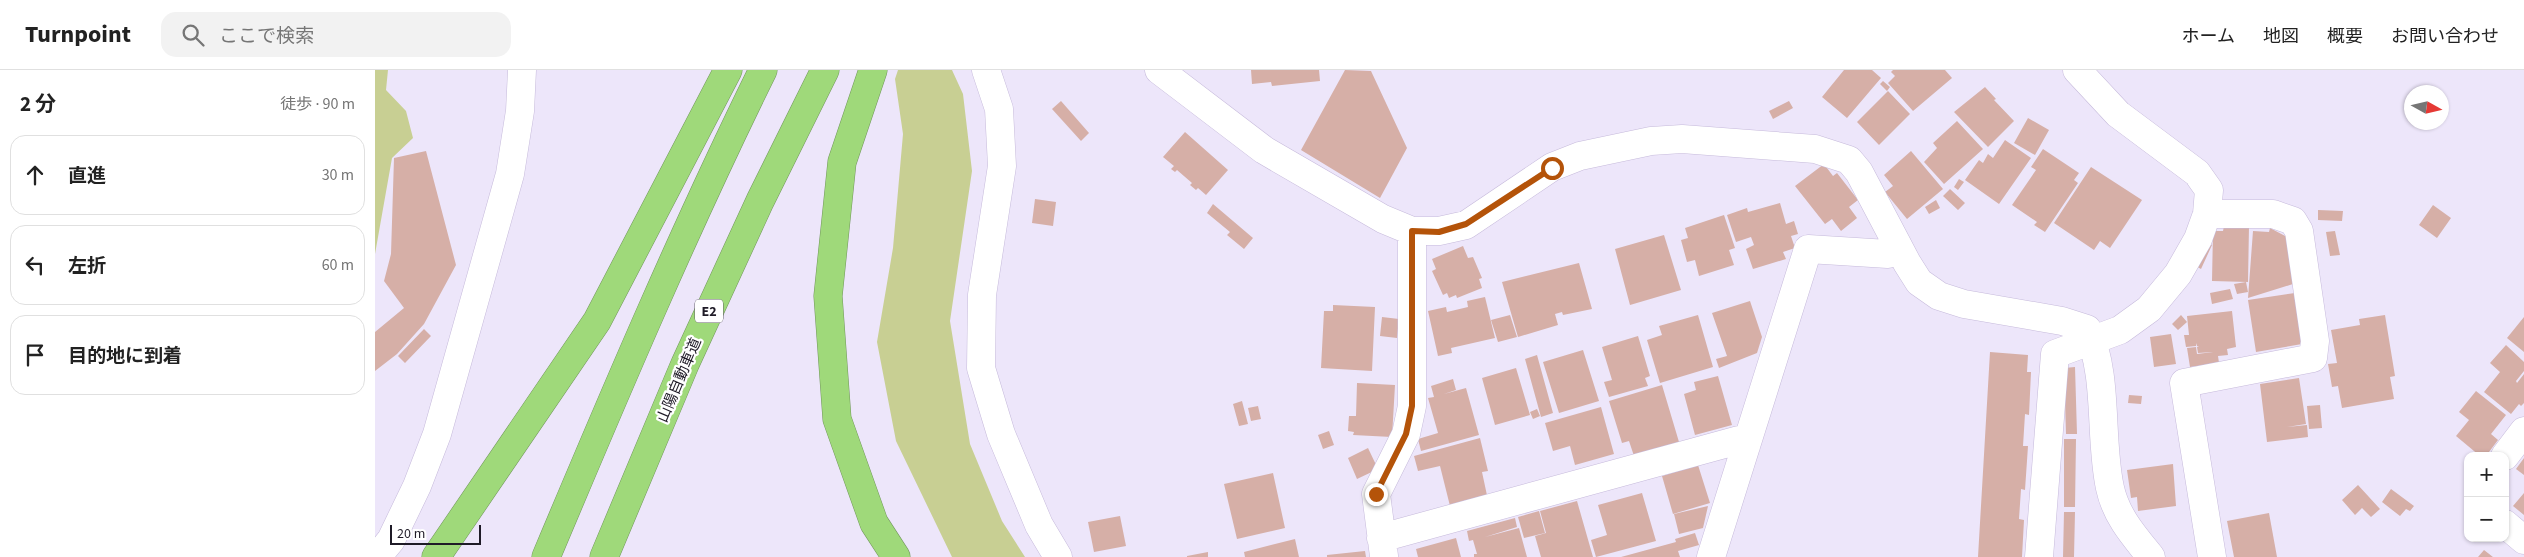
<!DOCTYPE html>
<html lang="ja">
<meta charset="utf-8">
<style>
:root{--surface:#fff;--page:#f2f2f2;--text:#222;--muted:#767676;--line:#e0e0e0}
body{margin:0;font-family:"Source Sans 3","Noto Sans JP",sans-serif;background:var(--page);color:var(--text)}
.controls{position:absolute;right:15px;bottom:15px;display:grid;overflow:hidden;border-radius:10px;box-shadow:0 1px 4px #0004}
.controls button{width:45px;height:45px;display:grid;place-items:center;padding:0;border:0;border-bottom:1px solid var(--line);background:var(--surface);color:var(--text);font:25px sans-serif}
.compass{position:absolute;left:2029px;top:15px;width:45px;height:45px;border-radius:50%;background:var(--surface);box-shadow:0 1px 4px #0004;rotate:98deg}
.scale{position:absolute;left:15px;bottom:12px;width:91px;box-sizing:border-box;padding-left:5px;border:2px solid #1f1b27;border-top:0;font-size:14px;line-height:18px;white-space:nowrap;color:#1f1b27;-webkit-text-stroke:4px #fff;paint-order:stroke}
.stop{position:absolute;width:15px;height:15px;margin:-11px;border:4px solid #b45309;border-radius:50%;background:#fff}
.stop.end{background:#b45309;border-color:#fff;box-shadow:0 1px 5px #0008}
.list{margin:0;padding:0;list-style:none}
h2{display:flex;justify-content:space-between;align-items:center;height:65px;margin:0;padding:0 20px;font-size:21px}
h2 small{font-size:16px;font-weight:400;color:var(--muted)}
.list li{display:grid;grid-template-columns:32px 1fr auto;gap:15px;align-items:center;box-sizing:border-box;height:80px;margin:0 10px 10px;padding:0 10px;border:1px solid var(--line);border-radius:15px}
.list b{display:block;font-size:19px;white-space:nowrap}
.list em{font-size:16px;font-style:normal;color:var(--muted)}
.icon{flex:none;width:28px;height:28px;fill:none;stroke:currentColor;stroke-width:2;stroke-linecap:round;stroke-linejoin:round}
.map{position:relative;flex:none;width:2149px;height:487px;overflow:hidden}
header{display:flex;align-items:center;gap:30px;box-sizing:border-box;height:70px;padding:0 25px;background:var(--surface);border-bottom:1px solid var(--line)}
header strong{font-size:24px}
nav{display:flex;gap:28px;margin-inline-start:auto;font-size:18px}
.search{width:350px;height:45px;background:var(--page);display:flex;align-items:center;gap:12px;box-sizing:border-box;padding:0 18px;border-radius:15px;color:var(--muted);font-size:19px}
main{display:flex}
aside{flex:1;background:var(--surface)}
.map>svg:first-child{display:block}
</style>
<header>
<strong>Turnpoint</strong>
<div class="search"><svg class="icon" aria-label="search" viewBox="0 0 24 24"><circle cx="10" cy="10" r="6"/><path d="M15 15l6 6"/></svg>ここで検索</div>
<nav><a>ホーム</a><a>地図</a><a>概要</a><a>お問い合わせ</a></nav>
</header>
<main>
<aside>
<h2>2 分<small>徒歩 · 90 m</small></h2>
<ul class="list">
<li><svg class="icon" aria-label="ahead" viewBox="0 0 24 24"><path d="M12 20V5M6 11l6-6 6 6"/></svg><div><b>直進</b></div><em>30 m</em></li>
<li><svg class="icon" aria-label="left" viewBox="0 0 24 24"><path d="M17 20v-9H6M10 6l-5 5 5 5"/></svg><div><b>左折</b></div><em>60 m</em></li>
<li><svg class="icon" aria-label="arrive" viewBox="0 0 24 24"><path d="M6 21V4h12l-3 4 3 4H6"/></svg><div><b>目的地に到着</b></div></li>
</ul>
</aside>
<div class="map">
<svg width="2149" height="487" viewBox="0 0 2149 487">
<rect width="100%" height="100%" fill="#ede6fa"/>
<path fill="#c8cf93" d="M0,0H13L11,20L31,41L38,68L17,88L0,184Z
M523,0H577L588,24L597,101L575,251L595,374L627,451L650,487H577L521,371L502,272L518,178L528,64L520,9Z"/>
<path fill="#d6afa7" d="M876,0H944L945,11L897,16L896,12L877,14Z
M970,0L996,1L1032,78L1005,128L926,80Z
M1469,0H1497L1506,8L1472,48L1447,27Z
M1518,0H1570L1577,8L1538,41L1513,13L1520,6L1516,2Z
M1508,11L1515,17L1512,21L1505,14Z
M1610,17L1621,29L1619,30L1639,51L1613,77L1579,42Z
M1513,21L1535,44L1504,75L1482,52Z
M686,31L714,63L706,71L677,39Z
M1414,31L1418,38L1398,49L1394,41Z
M1653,48L1674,60L1660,85L1639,73Z
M1582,51L1608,79L1569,114L1549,92L1562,78L1558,73Z
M810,62L853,100L831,125L823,118L821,120L815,115L817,113L802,100L800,102L796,99L799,96L788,87Z
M1630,70L1656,88L1624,134L1590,110L1604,90L1608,93L1613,84L1618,88Z
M1668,79L1704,103L1699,110L1703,113L1670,162L1659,155L1662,152L1637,135L1661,100L1656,97Z
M51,81L81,195L49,254L22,284L0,301V262L29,238L9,211L16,184L19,88Z
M1536,81L1568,119L1532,149L1510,122L1518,116L1509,105Z
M1449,94L1458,106L1462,103L1483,130L1474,137L1482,148L1466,161L1457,149L1450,154L1420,116Z
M1716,97L1767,130L1735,178L1725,171L1719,180L1679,153Z
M1584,109L1589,112L1583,120L1579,117Z
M1575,119L1590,133L1583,140L1568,126Z
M660,129L681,132L678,156L657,153Z
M1561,130L1565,138L1554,144L1550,137Z
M1405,133L1411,154L1419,151L1423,164L1416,166L1420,178L1408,182L1411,189L1378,199L1371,179L1379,175L1376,167L1361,172L1352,145L1372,138L1373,142Z
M838,134L878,168L869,179L852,165L855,162L832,143Z
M2058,135L2076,148L2062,168L2044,155Z
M1943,140L1968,141L1967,151L1943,150Z
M1349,145L1360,178L1354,180L1359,195L1324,206L1320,190L1312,192L1306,170L1313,168L1310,158Z
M1849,156H1874L1873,212L1837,211L1838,161H1848Z
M1895,158L1912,167L1918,214L1873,228L1878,161L1894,162Z
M1960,161L1965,185L1955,186L1951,162Z
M1289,165L1306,220L1255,235L1240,179Z
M1830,172L1837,175L1826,199L1819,195Z
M1088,176L1093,188L1098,187L1107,208L1104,209L1107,218L1082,228L1081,225L1074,228L1072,223L1068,225L1057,201L1061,199L1057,189Z
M1204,193L1217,239L1188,245L1187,242L1180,244L1183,255L1143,267L1127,212Z
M1871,212L1873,222L1862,224L1859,214Z
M1855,219L1858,229L1837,234L1835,223Z
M1920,223L1927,274L1881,282L1873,230Z
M1110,227L1120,268L1076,278L1077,283L1063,286L1053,241L1071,237L1072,242L1093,237L1092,231Z
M1375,231L1387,267L1382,283L1344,298L1341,289L1352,286L1337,243Z
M958,235L1000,237L997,301L946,298L949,241H958Z
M1857,241L1861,277L1852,279L1853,285L1843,286L1844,293L1815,297L1812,278L1821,277L1822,284L1838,282L1823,283L1822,277L1824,276H1822L1821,273V276L1811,277L1809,265H1814L1812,246Z
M1135,245L1142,267L1123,272L1116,250Z
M1323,245L1338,297L1285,313L1272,270L1287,265L1284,256Z
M1806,245L1812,252L1803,260L1797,254Z
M2010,245L2020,306L2015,307L2019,329L1967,338L1963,316L1957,317L1953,294L1962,293L1956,260L1985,255L1984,249Z
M1007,247L1024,249L1022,268L1005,266Z
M2149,247V282L2132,268Z
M49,259L56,266L30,293L23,286Z
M1796,264L1801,294L1779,297L1775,267Z
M1263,266L1275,306L1270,308L1273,316L1234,327L1229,312L1237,310L1227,277Z
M2131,275L2149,292V301L2141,311L2142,313L2149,304V333L2146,336L2144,334L2136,344L2109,322L2125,302L2115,293Z
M1208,280L1224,331L1184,343L1168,292Z
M1615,282L1653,285L1652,302H1656L1654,345L1650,344L1648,376H1653L1650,420L1646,419L1644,449L1649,450L1647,487H1603Z
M1162,285L1178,343L1166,347L1150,289Z
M1700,297L1702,364H1691L1689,298Z
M1141,298L1155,345L1120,355L1107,308Z
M1343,306L1357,355L1320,365L1309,324L1321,320L1319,312Z
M1924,308L1931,354L1912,357L1932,355L1933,367L1892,372L1885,314Z
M1078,309L1081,320L1069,324L1091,318L1104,365L1046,381L1043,369L1063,363L1053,328L1059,327L1056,316Z
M982,313L1020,315L1017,367L978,365L979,362L973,361L974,346H981Z
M1287,315L1304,372L1259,386L1254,371L1247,373L1234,331Z
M2101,321L2131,345L2116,364L2123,370L2111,386H2105L2081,366L2094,350L2084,342Z
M1754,325L1767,326L1766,334L1753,333Z
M867,331L873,354L864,356L858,334Z
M1945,335L1947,358L1934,359L1932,336Z
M883,336L886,349L876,351L873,338Z
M1226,337L1239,384L1200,395L1195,376L1178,381L1170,353Z
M1162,339L1165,346L1158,349L1155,342Z
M954,361L959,375L948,379L943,365Z
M1105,368L1113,401L1107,402L1113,430L1076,440L1065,396L1043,401L1039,386Z
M1689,369H1701L1700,437H1689Z
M993,378L1003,399L982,409L973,388Z
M2149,388V405L2141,399Z
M1798,394L1801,436L1763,441L1762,427L1756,428L1752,400Z
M1323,395L1335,433L1298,444L1287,406Z
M898,403L910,458L862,469L849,414Z
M1983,415L2005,439L1996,447L1987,438L1980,445L1967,430Z
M2016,419L2039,436L2035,441L2031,439L2025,446L2007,432Z
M1267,423L1281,471L1221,487L1216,470L1232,465L1223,435Z
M2149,423V445L2138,436Z
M1202,431L1218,487H1166L1160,466L1171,463L1165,441Z
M1333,436L1328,458L1304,464L1299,444Z
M1164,441L1170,463L1149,468L1143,447Z
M1689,442H1700L1699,487H1688Z
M1894,443L1902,487H1859L1852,451Z
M745,446L751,476L719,482L713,452Z
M1140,448L1142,457L1110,467L1144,458L1152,487H1099V484H1102L1098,470L1094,471L1092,461Z
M1320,463L1324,475L1303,481L1305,487H1246L1301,472L1300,469Z
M1081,468L1086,487H1043L1041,479Z
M920,469L924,487H870L869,482Z
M2109,480L2118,487H2103Z
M990,481L991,487H952V485Z
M833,482V487H812V486Z"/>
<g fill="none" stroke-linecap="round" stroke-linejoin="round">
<g stroke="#c6badb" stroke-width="29">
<path id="minor" d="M611,0L624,39L627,96L607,225L606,298L626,364L664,455L683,487
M784,0L889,80L1008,149L1037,161H1064L1091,155L1177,97L1205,86L1276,71L1307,69L1440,79L1474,90L1484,102L1532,193L1544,212L1564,226L1589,234L1687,251L1712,259C1734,305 1724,368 1735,418C1741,446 1759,466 1776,487
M1832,144H1898L1918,151L1924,161L1940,271L1938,288L1809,313L1837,487
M2130,386L2149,361
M2130,454L2149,470
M1006,468L1364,370L1371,376
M1009,486L1001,424L1031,364L1037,336V161
M2,487L16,470L42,416L62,364L135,104L145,41L147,0
M1336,487L1433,179L1513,184L1524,178
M1664,487L1680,284L1745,260L1774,239L1803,204L1823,169L1832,144L1834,120L1822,103L1743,44L1702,0"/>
</g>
<g stroke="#72965d" stroke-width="29">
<path id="motorway" d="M498,0L467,92L453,226L462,349L499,453L521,487
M61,487L222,251L353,0
M171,487C240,323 309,160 388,0
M229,487L310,294L385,131L450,0"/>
</g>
<use href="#minor" stroke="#fff" stroke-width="28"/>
<use href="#motorway" stroke="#9fd97a" stroke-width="28"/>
</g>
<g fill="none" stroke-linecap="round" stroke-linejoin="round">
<path stroke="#b45309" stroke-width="6" d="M1001,424L1031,364L1037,336V161L1064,162L1091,154L1177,98"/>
</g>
<g text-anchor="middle" stroke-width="4.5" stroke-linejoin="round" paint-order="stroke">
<rect fill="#fff" stroke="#625f68" stroke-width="1" x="320" y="229.5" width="28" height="23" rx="4"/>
<g font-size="14" font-weight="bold" fill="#1f1b27">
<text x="334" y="246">E2</text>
</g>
<g font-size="15" fill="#1f1b27" stroke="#fff">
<text transform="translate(304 310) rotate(-67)" y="5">山陽自動車道</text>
</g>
</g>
</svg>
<div class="controls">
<button>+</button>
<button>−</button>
</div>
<svg class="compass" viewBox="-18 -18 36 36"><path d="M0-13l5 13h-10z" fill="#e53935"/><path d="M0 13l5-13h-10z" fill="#767676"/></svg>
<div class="scale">20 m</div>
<div class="stop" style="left:1177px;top:98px"></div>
<div class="stop end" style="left:1001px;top:424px"></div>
</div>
</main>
